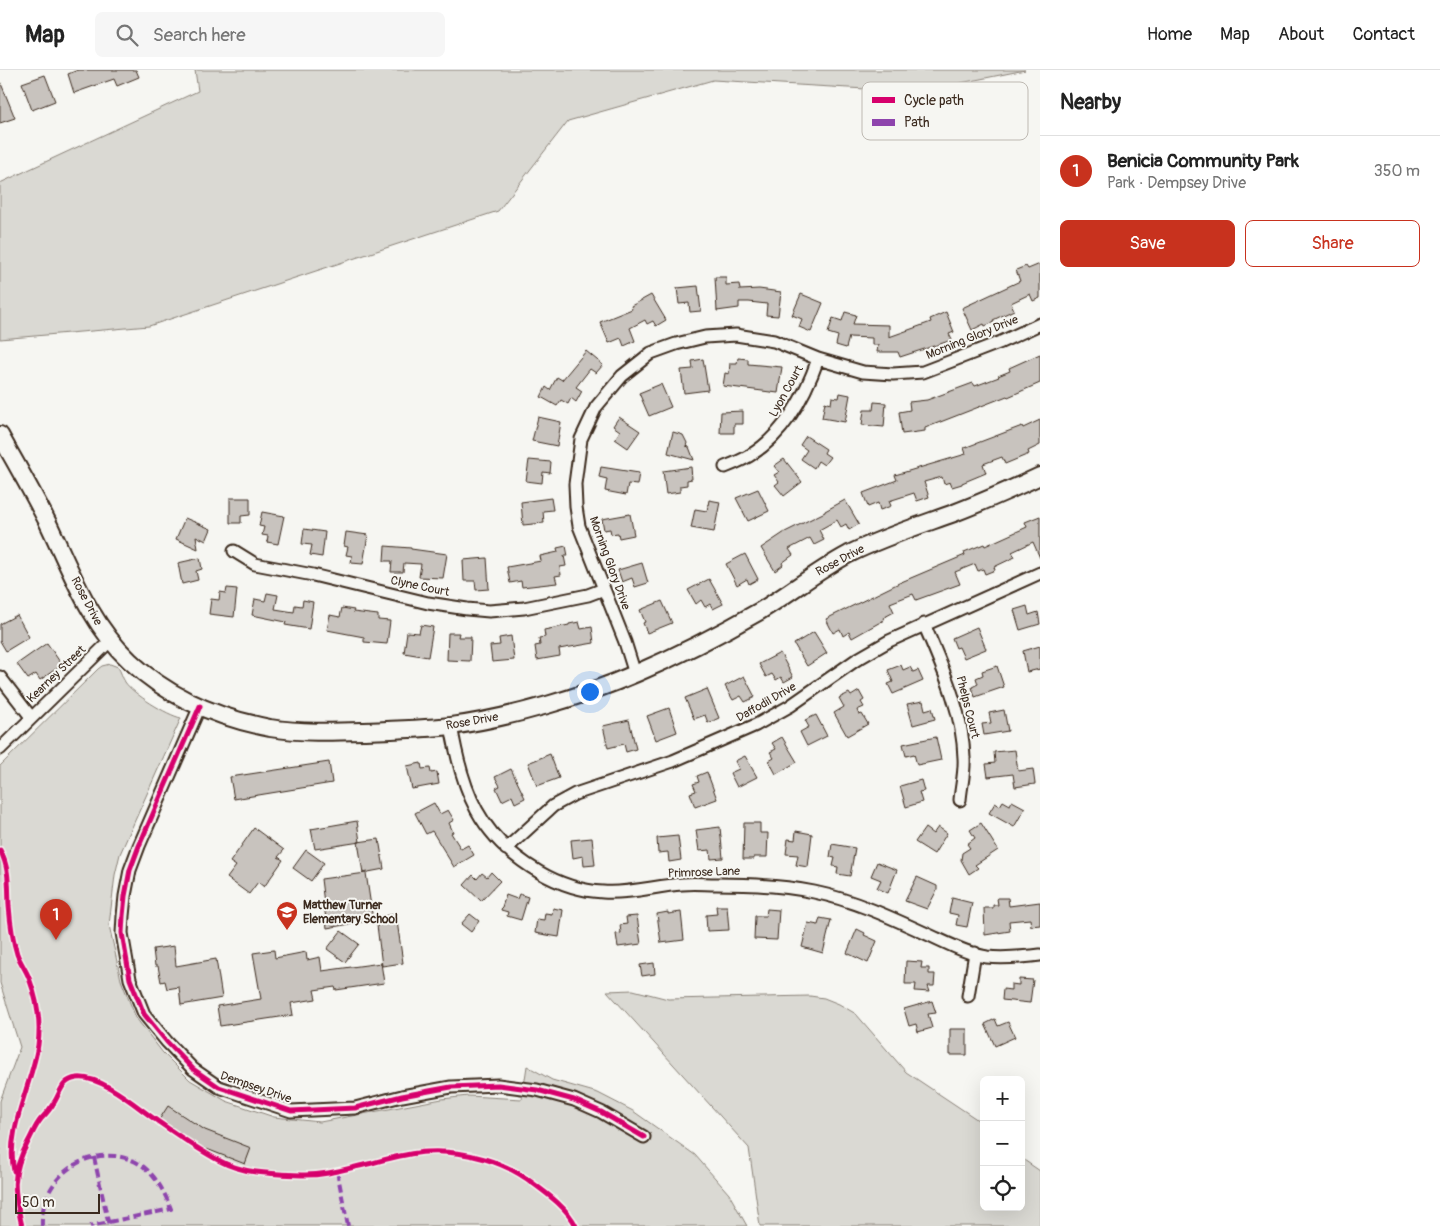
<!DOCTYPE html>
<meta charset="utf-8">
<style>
:root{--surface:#fff;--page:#f6f6f6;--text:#222;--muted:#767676;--line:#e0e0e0;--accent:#c8321e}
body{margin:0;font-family:Pangolin,sans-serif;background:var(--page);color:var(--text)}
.controls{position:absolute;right:15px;bottom:15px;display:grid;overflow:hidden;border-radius:8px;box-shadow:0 5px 20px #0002}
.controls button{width:45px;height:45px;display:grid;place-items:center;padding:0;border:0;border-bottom:1px solid var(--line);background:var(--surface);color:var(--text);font:25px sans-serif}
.scale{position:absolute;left:15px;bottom:12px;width:85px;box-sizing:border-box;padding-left:5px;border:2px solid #3b2a1e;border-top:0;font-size:14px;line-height:18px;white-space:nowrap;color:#3b2a1e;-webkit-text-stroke:4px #f6f6f2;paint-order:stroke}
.you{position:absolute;left:589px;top:621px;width:18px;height:18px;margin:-12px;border:4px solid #fff;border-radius:50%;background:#1a73e8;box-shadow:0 0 0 8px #1a73e833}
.badge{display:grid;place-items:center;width:32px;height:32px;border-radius:50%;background:var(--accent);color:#fff;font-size:16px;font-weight:700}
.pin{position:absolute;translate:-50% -41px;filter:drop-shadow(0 1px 2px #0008)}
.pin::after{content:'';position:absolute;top:26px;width:18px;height:15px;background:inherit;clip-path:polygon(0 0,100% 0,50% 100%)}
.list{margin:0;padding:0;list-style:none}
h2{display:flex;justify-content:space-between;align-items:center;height:65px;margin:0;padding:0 20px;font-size:21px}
h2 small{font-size:16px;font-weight:400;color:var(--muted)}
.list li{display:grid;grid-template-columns:32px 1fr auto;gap:15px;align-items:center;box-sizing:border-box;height:70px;padding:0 20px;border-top:1px solid var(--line)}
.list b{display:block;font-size:19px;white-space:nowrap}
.list p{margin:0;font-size:16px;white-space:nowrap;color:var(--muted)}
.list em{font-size:16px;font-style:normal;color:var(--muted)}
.actions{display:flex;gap:10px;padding:15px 20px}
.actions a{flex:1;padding:11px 0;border:1px solid var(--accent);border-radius:8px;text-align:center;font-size:18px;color:var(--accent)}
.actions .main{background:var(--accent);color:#fff}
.icon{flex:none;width:28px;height:28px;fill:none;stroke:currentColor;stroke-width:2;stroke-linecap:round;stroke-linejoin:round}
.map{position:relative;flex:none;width:1040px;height:1156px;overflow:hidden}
header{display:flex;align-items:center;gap:30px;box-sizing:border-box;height:70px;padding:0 25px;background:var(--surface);border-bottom:1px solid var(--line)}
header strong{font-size:24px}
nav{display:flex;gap:28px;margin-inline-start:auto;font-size:18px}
.search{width:350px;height:45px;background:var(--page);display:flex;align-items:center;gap:12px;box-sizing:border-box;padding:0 18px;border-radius:8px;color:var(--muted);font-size:19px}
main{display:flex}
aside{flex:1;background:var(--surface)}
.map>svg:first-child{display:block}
</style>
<header>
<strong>Map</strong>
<div class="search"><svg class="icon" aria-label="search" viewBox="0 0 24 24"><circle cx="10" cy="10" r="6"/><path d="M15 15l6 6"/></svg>Search here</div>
<nav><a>Home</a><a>Map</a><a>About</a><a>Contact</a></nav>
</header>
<main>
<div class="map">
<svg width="1040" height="1156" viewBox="0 0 1040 1156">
<rect width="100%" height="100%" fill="#f6f6f2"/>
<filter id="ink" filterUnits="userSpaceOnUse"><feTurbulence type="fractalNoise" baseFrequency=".02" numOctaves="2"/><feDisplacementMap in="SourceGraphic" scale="10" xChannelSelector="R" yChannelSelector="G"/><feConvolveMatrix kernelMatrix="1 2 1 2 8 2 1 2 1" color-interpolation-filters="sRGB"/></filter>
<g filter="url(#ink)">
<path fill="#dad9d3" stroke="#8a8278" d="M195,0H1025L916,22L713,10L568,51L498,141L149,256L0,269V113L198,21Z
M110,594L118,597C121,602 122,607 125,612C133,624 167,645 181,648L120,784L115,805L109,855L121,910L136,948L163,983L190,1010L226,1031L274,1047L320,1052L442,1029L468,1026L522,1029L527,996L552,1010L598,1023L633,1041L695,1085L729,1124L747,1156H0V1031L20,977L0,913V696L98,599L102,596Z
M633,920L668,929L810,926L824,928L839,934L856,944L906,1002L984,1054V1137H1021V1088L1040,1101V1156H760L749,1078L607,921Z"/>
<path fill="#c8c3be" stroke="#3b2a1e" d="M78,0H136L139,7L117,16L114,9L74,23L68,4Z
M45,5L55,31L32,40L22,13Z
M0,11L15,48L0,53Z
M1040,194V228L1033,231L1030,224L1011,233L1014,240L993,250L994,252L985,256L984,254L972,260L962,238L1020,211L1016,200L1026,196L1028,199Z
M715,207H726V215L739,214L740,220L759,219L781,222L778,246L766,245L767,234L749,232H739V238L717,241Z
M698,216L701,241L690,242L689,233L679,234L677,218Z
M801,224L823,233L811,262L799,257L802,249L792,245Z
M651,225L666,250L656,256L653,251L647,254L645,250L630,258L635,271L624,276L621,268L609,273L600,252L632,239L631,236Z
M845,242L856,245L853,254L889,255V267L931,252L930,249L946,242L954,262L949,264L952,270L900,287L898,282H877L878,275H872V268L849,267L846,278L836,275L838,266L828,263L833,248L842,251Z
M586,281L603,295L596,303L590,299L576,317L582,321L576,332L571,328L568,334L561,330L557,336L541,327L546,317L550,320L557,307L562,310Z
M1040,284V313L1008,327L1007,326L925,358V361L902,364L899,342L910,340L909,332L927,330L973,313L975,316L999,307L998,306L1010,301L1009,298Z
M738,288L748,289V294L782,297L778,323L723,316L725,303L729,304L730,293H737Z
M703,289L708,320L684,323L681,300L693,299L692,291Z
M661,314L671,337L649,346L639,323Z
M840,323L850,325L845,352L822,348L825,332L831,334L832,327L839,328Z
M874,332L886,333L884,357L862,355L864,340H873Z
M743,341V354H734V363H720L721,342Z
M538,347L561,352L557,376L532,371Z
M619,347L640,361L628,378L615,369L620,361L613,356Z
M1040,350V375L1028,381L1029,384L1005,394L1002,387L983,394L986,403L962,413V414L952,417L950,412L944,414L942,407L924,412L929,427L917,431L914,423L889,431L891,436L880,440L878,433L868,437L863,423L897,410L895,405L966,384L964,378L1022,356L1023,358Z
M673,362L683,365L687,373L686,376L689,377L694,390L668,383Z
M806,366L826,379L824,383L830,387L824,395L818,391L814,398L801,389L807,380L800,375Z
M784,389L802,412L784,426L775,415L779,412L774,405L779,402L774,396Z
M529,390L551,392L550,403L543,402L542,413L526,411Z
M601,397L639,403L637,415L628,414L626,425L605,421L607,409L599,407Z
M691,397L692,409L687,410V415L680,416V422L666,424L663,401Z
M758,419L769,441L748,451L736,428Z
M230,428H250V445L241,446V453H230Z
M551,428L553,440L543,441L544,453L523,455L521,432Z
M709,430L720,432L714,462L691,458L695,439L707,441Z
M845,430L859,454L849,460L846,454L841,457L837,450L819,460L824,470L814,475L810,468L789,479L793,485L782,493L783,495L775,501L761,478L785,462L825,442V441Z
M262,442L284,446L278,474L267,472L268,466L262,465L264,457L259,456Z
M630,444L634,465L619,468L618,463L611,464L610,459L604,460L602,449Z
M1040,446V488L1033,472L1012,482L1015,487L994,497L995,500L985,504L983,499L978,501L975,494L955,502L960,514L916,530L913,524L890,533L894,542L883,548L884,550L852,568L849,562L843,566L840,559L833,563L826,549L899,513L965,485L964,482L984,474L985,476L1027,457L1025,452Z
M185,448L211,459L206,471L196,466L198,479L176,469Z
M304,459L325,462L322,487L310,485L312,475L302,474Z
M346,462L368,465L363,494L351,493L352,486L346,485L348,477L344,476Z
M385,476L411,478V479L447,484L443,508L419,507L421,494L404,493L403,502H391L392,491H384Z
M566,476L568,486H564L566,496L560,497L561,505L555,506L557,513L522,517L521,511L510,513L507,497L541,491L540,486L558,482L557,478Z
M745,484L758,509L749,514L747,509L737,515L726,494Z
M200,488L202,499L196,501L198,510L182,514L178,493Z
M487,488L489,519L476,520L475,511H464L463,490Z
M642,493L648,513L635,517L632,508L622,512L618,500Z
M709,509L723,534L713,539L710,534L705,537L701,530L696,534L688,520Z
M227,518L237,519L234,547L209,544L211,529L219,530L220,522L226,523Z
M267,523L278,525L275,539L294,542L295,535L302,536L303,530L313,532L309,559L285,555L286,552L252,545L255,529L265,531Z
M662,531L672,553L647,563L643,553L645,552L640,540Z
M1027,536L1029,545L1038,542L1040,554L1020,560L1014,540Z
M342,538L354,540L353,542L378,545V550L390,551L387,574L364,572V567L327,560L330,545L340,547Z
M17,545L29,567L6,581L0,571V554Z
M579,552L581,559L592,557L594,573L559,579L560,586L537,590L535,576L540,575L539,568L545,567L544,560L569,555V554Z
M421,555L433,557L428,587L404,583L407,562L419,563Z
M977,557L986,579L964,588L959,577L956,578L952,568Z
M814,562L827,583L807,596L794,574Z
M448,563H459L458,567H471L470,591L447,590Z
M511,566L514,590L492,592L490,576L500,575L499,568Z
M47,573L62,595L40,610L36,604L28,609L17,594Z
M1040,576V599L1027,602L1023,581Z
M780,583L793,607L784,612L781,607L776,610L772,604L766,607L759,594Z
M901,595L903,600L910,597L913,602L918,600L923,611L893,624L888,614L893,612L888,600Z
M997,596L1004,617L975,627L972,617L978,614L976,608L983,605L982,601Z
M744,606L755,627L745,632L741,626L733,630L725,616Z
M707,619L719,648L708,653L705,645L694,649L685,628Z
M859,621L864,630L861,632L864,637L857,640L859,645L862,644L868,654L847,666L834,643L844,637L839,628L849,623L851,626Z
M923,631L925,640L932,638L935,649L913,655L907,634Z
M669,638L677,662L656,670L647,646Z
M1004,640L1008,661L984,665L982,654L991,653L989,643Z
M816,645L827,666L807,676L800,662L809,657L805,650Z
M629,650L636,679L626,682L624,674L608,678L603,656Z
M782,667L797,692L776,704L769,691L774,688L770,682L776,679L772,673Z
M936,667L941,690L917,695L914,684L906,686L903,674Z
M1015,680L1018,701L1033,699L1035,714L1015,717L1013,704L988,707L986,694L995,693L994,682Z
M550,684L559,708L537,716L528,693Z
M745,686L757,707L737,717L730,703L739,699L735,691Z
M329,692L332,713L234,729L230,707Z
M421,693L422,699L430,698L431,703L437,702L439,714L412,719L407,696Z
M511,699L525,728L515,733L512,726L502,731L496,718L500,716L495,707Z
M707,702L717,729L695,737L690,723L696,721L693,714L699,712L697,706Z
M921,710L924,721L919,722L922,732L906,737L900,716Z
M1003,731L1010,735L1012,731L1025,738L1014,757L989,743L995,733L1000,736Z
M434,733L440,744L448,740L454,750L449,753L453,762L451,763L461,779L468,775L474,785L454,797L432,761L426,764L415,743Z
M357,751L360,772L315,779L311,759Z
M744,753H760V763H768L767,787H754V789H743Z
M981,753L998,780L975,795L978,798L969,804L961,790L962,783L970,778L967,774L975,768L970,760Z
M720,757L723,788L711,789L710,780L699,781L696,760Z
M938,757L947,763L934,784L915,772L925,758L933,764Z
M254,758L284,780L278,787L283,790L264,817L258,812L249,824L227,808L236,796L230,792Z
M796,761L812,764L808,797L796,795L798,785L786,784L788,769L795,770Z
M678,766L681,790L669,792L668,782L658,783L657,768Z
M592,768L595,795L584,796L583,786L573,788L571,770Z
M379,769L384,799L363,803L358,772Z
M832,774L855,778L850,806L837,804L838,797L833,796L835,788L830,787Z
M306,780L324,793L311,811L293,798Z
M877,792L897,800L888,823L877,818L881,810L871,806Z
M491,802L500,811L481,831L464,815L473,805L477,809L482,803L487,807Z
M366,803L373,850L327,858L321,809Z
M917,807L937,816V820L927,839L905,831Z
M519,824L528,827L521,850L507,846L508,842L501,840L506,825L517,829Z
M952,828L972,833L967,857L956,855L958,845L949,843Z
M997,828H1008L1009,836L1040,832V855L1031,856L1030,849L1009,851L1010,861L985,865L984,838H993V835H998Z
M716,836H727L729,860L707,861L706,845L717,844Z
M553,838L563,840L559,867L535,863L537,849L544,850L545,843L552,844Z
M767,839L779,840L777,870L754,869L755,846H766Z
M668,842V844L681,842L684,870L661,873L657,844Z
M396,844L403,893L382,896L376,847Z
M470,844L479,851L471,862L461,854Z
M637,846L641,874L618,877L616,864L621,863L620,855L627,854L626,847Z
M820,848L831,850L823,883L802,877L808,853L818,855Z
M857,859L865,863L864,865L877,871L868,893L847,883Z
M341,861L359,874L345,892L327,879Z
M174,876L176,896L216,889L222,928L181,935L179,917L167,919L165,911L161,912L158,896H155L153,879Z
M274,880L275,888L306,882L307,890L320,887L322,901L381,893L384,913L336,920L335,917L314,920L316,929L291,933L293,945L220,956L217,936L261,929L253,883Z
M906,891L922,892L921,898H929V904H935L934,916H928L930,922L915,921L916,914H905Z
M654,893L655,904L642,906L640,895Z
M1019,909L1033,910L1030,933L1002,930L1003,919L1011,920V914L1019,915Z
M932,931L936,943L928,944L932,958L918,962L916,954L909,956L904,939Z
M995,949L998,956L1008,952L1015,967L995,976L985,954Z
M950,959H967V985H950Z
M168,1036L205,1060L251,1078L245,1094L199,1076L159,1050Z"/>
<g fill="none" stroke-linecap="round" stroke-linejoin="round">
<g stroke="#3b2a1e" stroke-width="15">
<path id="street" d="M725,397C733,394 742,390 749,386C784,365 805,326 818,289
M234,481L255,494L313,505L428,533L467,539L489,541L524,538L588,525L604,519
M924,554C942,597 963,641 964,688C965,702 961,717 960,730
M635,604L625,572L579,456L576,437L575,414L581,369L596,337L622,306L651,283L676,274L705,267L736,265L774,271L818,289L863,302L893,304L923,302L1001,272L1040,254
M0,607L31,647
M200,636L139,776L130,800L125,826L123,846L122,863L130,909L144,944L167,972L193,999L219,1017L291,1041L355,1038L402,1026L451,1017L498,1015L537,1020L574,1030L601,1042L644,1067
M451,655C462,721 479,767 539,802C558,813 580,821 603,822C630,824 655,816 682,814C693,813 705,814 716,814C749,814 781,815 814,822C853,830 890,847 927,864C945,872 967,884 987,887C1004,889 1023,887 1040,885
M0,679L111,570
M506,779L553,736L575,724L673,691L756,655L790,636L856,590L889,571L1040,503
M968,926L975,883"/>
</g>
<g stroke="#3b2a1e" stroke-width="20">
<path id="secondary" d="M0,365C16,394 33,423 48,453C71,501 90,554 130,591C168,627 219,648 270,658C301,663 332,662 363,661C392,660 422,659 451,656C510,648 582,627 637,603C679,585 720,564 760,541C790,523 817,501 849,484C883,467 918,456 954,443C983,432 1012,419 1040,406"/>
</g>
<use href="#street" stroke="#f6f6f2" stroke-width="11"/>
<use href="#secondary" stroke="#f6f6f2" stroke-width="16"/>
<path stroke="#8e44ad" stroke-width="4" stroke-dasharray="8 4" stroke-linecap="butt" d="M94,1087L109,1156
M337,1101L348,1156
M42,1156C40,1115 74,1082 115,1086C125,1087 136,1091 144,1097C157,1108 165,1123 171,1139L90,1156"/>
<g stroke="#f6f6f2" stroke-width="8">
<path id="cycleway" d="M200,636L139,776L130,800L125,826L123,846L122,863L130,909L144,944L167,972L193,999L219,1017L291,1041L355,1038L402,1026L451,1017L498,1015L537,1020L574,1030L601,1042L644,1067
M0,780C10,799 8,816 9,836C10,849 13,871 17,884C20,892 26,900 29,908C37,929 41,953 38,975C32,1014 5,1062 14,1101
M22,1156C14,1122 10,1105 28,1072C32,1065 35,1056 41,1049C46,1044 51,1038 55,1031C61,1021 62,1010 77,1008C101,1005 137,1037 156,1050C176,1064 197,1079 220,1091C244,1104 273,1104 301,1105C323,1106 346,1099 368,1094C387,1089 407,1083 427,1082C464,1080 505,1091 534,1114C549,1125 568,1139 576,1156"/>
</g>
<use href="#cycleway" stroke="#d6006c" stroke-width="5"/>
</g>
</g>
<defs>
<g id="school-pin" transform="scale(1.125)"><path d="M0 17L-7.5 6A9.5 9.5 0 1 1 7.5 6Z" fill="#c8321e" stroke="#f6f6f2"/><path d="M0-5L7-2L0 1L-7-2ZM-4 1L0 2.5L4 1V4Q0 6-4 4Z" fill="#fff"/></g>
</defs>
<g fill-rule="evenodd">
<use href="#school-pin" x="287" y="842"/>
</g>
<g text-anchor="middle" stroke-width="4" stroke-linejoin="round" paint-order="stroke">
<g font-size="12" fill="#3b2a1e" stroke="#f6f6f2">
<text transform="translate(972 267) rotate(-22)" y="4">Morning Glory Drive</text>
<text transform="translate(786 321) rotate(-61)" y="4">Lyon Court</text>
<text transform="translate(840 490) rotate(-28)" y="4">Rose Drive</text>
<text transform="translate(610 493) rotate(70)" y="4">Morning Glory Drive</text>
<text transform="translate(420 516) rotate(12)" y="4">Clyne Court</text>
<text transform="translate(87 531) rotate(62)" y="4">Rose Drive</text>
<text transform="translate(56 604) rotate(-44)" y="4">Kearney Street</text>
<text transform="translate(766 632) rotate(-30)" y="4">Daffodil Drive</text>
<text transform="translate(968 637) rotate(76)" y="4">Phelps Court</text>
<text transform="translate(472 651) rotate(-10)" y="4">Rose Drive</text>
<text transform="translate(704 802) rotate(-2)" y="4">Primrose Lane</text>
<text transform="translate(256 1017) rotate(19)" y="4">Dempsey Drive</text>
</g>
<g font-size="12" font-weight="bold" fill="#3b2a1e" stroke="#f6f6f2" text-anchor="start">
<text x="303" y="839">Matthew Turner<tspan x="303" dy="14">Elementary School</tspan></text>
</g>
</g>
<rect x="862" y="12" width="166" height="58" rx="8" fill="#f6f6f2" stroke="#beb9b2" stroke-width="1"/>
<rect x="872" y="27" width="23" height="6" fill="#d6006c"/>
<rect x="872" y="49" width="23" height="7" fill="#8e44ad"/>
<g font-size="14" fill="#3b2a1e">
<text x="904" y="35">Cycle path</text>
<text x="904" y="57">Path</text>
</g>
</svg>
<div class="controls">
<button>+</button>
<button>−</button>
<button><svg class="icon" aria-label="locate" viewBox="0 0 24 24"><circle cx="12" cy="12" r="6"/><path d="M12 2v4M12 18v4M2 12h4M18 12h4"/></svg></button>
</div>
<div class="scale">50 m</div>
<div class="you"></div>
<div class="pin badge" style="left:56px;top:870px">1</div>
</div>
<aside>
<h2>Nearby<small></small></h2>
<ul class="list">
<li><span class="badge">1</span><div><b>Benicia Community Park</b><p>Park · Dempsey Drive</p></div><em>350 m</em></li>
</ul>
<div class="actions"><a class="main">Save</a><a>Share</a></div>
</aside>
</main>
